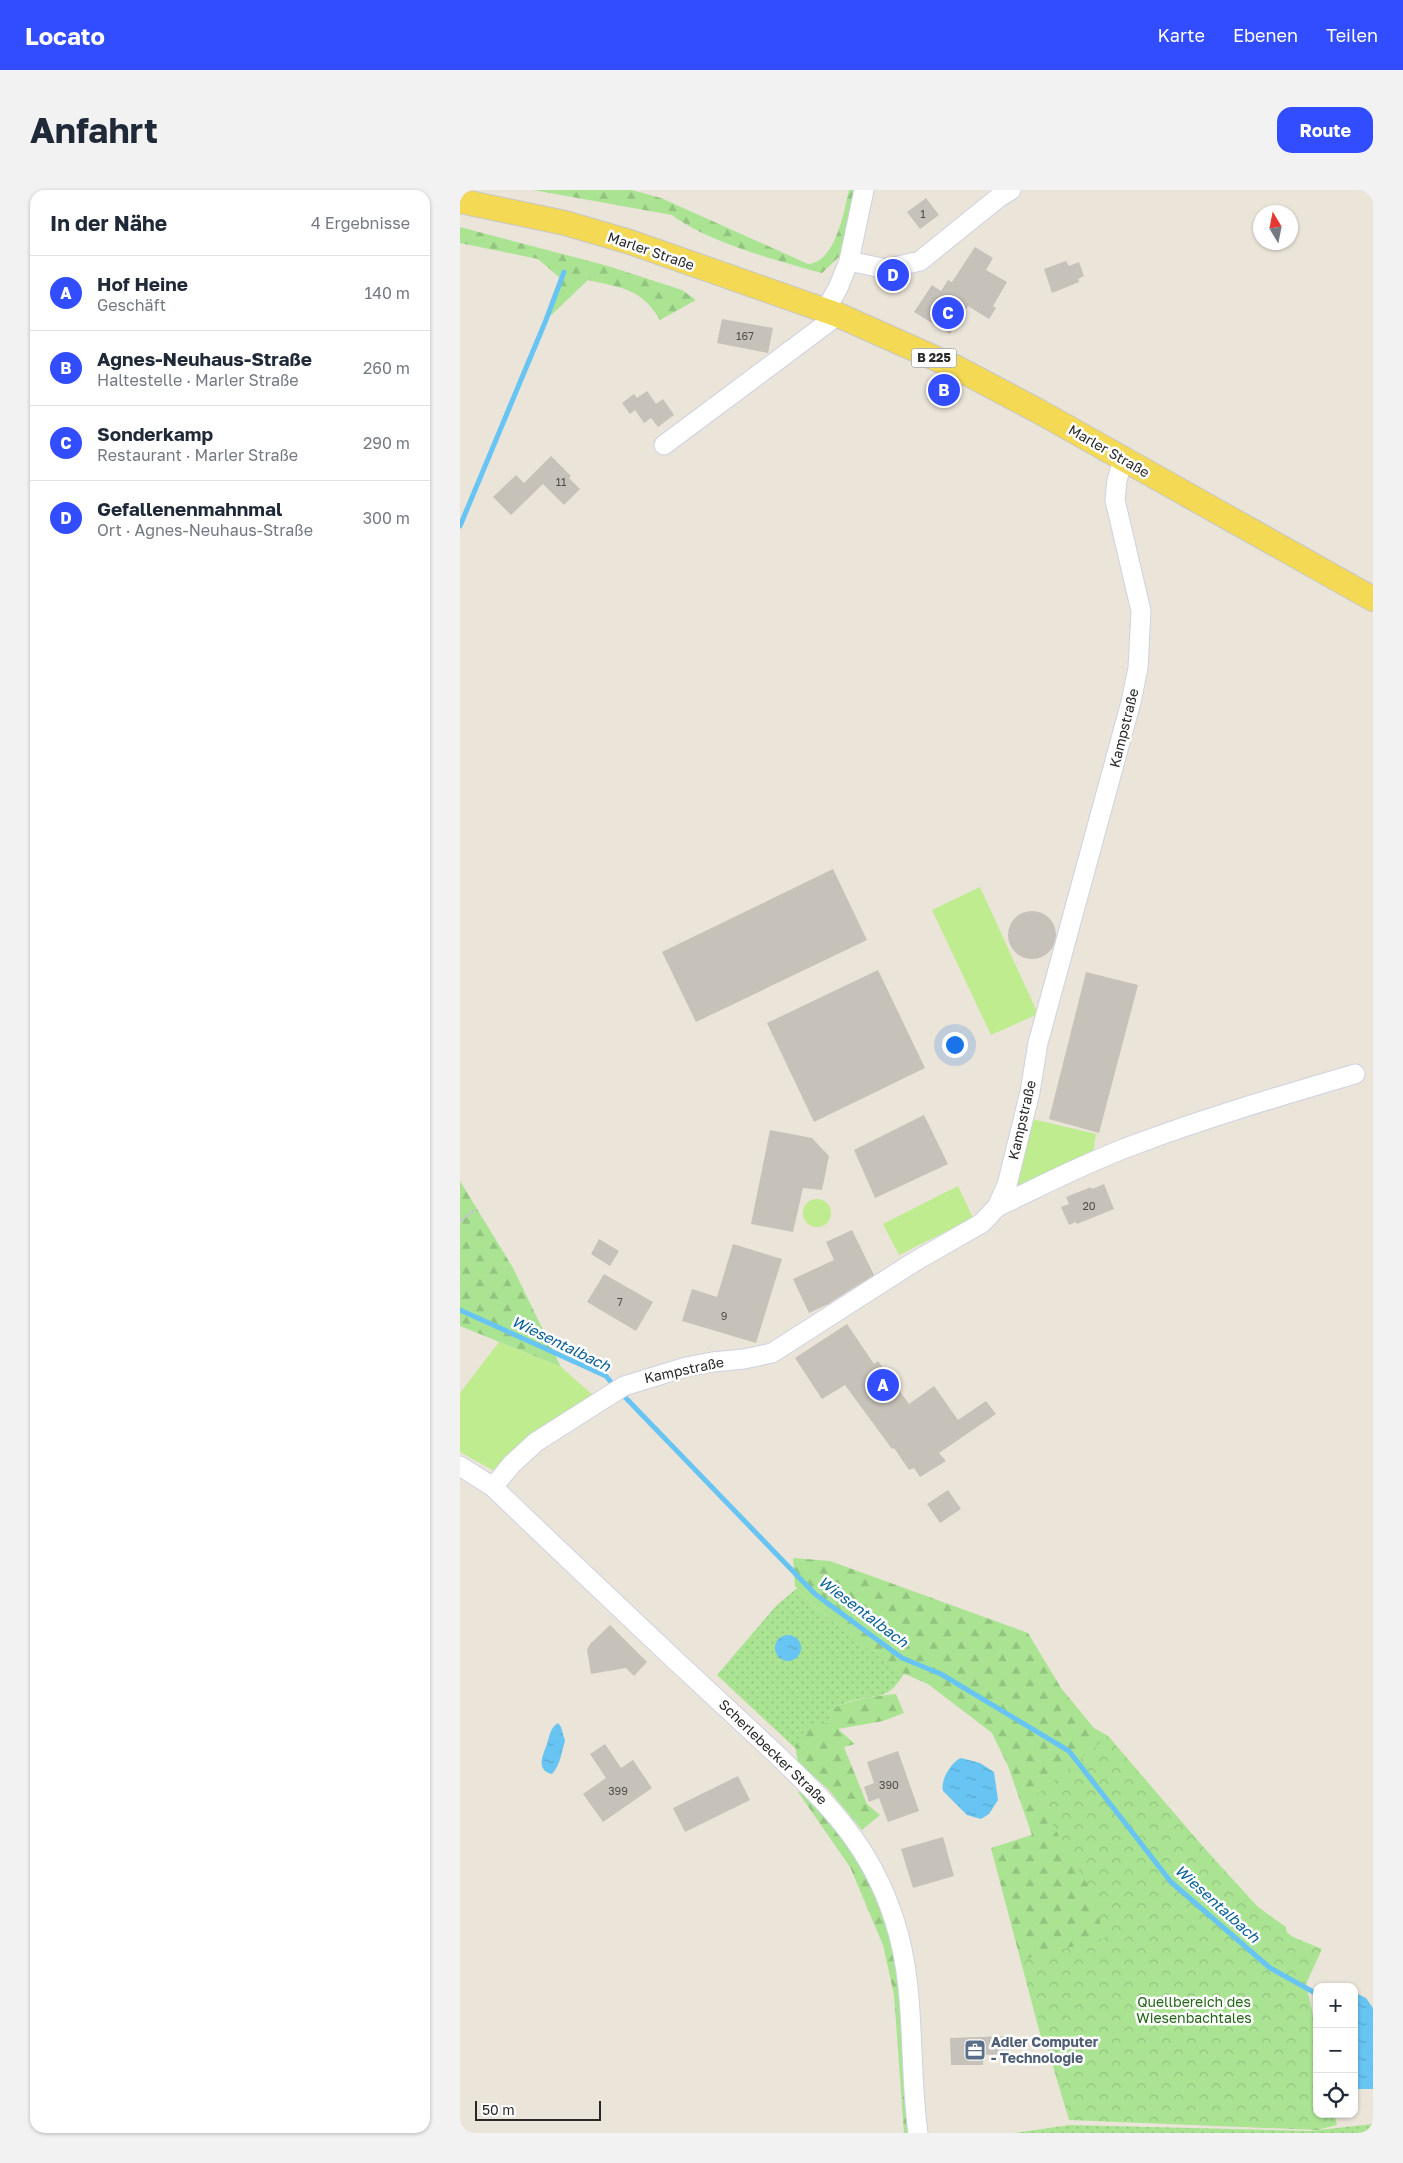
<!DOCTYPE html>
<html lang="de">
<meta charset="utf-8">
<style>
:root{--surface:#fff;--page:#f2f2f3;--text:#1f2937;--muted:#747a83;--line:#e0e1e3;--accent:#324cff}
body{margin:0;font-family:"Golos Text",sans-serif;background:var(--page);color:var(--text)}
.controls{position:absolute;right:15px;bottom:15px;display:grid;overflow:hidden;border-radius:10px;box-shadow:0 1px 4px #0004}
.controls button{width:45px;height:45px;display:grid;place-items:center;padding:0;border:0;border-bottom:1px solid var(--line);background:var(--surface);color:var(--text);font:25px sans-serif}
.compass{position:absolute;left:793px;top:15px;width:45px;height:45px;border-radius:50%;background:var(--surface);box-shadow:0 1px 4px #0004;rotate:350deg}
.scale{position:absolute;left:15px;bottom:12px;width:126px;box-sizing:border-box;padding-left:5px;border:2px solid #282828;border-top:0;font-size:14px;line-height:18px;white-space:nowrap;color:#282828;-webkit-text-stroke:4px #fff;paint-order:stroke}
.you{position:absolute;left:494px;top:854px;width:18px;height:18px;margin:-12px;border:4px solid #fff;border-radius:50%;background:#1a73e8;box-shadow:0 0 0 8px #1a73e833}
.badge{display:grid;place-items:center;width:32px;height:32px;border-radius:50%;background:var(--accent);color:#fff;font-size:16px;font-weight:700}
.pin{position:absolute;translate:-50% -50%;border:2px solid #fff;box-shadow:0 1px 5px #0006}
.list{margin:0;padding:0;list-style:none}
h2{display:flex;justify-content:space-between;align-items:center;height:65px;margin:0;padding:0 20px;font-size:21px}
h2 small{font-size:16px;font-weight:400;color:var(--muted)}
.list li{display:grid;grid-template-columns:32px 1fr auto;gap:15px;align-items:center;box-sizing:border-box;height:75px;padding:0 20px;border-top:1px solid var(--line)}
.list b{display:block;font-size:19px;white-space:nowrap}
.list p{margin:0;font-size:16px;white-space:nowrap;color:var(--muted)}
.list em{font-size:16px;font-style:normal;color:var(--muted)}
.icon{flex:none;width:28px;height:28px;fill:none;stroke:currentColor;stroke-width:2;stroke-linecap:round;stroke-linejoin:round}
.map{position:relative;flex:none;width:913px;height:1943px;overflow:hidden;border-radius:15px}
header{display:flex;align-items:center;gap:30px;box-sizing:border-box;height:70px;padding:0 25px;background:var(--accent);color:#fff}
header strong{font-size:24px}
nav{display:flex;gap:28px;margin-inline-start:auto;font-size:18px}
.intro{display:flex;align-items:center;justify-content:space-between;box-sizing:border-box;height:120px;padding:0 30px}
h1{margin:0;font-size:35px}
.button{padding:12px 22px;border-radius:15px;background:var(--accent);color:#fff;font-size:18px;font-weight:700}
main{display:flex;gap:30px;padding:0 30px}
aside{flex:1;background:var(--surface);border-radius:15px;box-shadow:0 1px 4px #0004}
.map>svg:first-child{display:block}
</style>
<header>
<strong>Locato</strong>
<nav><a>Karte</a><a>Ebenen</a><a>Teilen</a></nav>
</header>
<div class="intro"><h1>Anfahrt</h1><a class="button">Route</a></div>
<main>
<aside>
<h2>In der Nähe<small>4 Ergebnisse</small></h2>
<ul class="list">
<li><span class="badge">A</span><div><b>Hof Heine</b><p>Geschäft</p></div><em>140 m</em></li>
<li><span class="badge">B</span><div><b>Agnes-Neuhaus-Straße</b><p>Haltestelle · Marler Straße</p></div><em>260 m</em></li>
<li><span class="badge">C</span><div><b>Sonderkamp</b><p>Restaurant · Marler Straße</p></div><em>290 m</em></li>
<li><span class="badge">D</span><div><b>Gefallenenmahnmal</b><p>Ort · Agnes-Neuhaus-Straße</p></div><em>300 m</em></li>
</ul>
</aside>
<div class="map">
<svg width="913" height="1943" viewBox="0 0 913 1943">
<defs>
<pattern id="grass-dots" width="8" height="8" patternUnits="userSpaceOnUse" patternTransform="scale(1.25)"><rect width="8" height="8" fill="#aae493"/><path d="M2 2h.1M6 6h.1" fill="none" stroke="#92c47f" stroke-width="1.8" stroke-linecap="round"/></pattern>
<pattern id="forest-firs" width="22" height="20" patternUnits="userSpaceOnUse" patternTransform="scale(1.25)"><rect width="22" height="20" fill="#aae493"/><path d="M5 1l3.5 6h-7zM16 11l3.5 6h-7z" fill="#92c47f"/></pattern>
<pattern id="park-crowns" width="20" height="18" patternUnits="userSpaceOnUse" patternTransform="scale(1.25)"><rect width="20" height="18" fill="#aae493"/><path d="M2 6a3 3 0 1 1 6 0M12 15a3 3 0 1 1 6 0" fill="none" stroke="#92c47f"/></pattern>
<pattern id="water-ripples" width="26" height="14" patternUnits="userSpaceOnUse" patternTransform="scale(1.25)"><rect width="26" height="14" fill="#68c4f2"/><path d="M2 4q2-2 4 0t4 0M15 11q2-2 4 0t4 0" fill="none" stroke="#5aa8d0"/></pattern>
</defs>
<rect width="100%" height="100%" fill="#ebe4d9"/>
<path fill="url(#grass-dots)" d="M337,1398L359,1421L444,1484C427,1510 422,1504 394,1510C385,1512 376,1518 368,1522L373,1532L335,1556V1558L257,1485L316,1416Z
M913,1934V1943H554L610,1935L849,1941Z"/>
<path fill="url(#forest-firs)" d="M73,0H172L201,8L348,74C376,72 384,21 389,0H399L384,62L362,83C316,70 249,53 212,25Z
M0,37L148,76L222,100L236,110L200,130C181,98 162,98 128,90L86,130L100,88L78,69L0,53Z
M0,991L53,1078L101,1177L0,1136Z
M333,1368L370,1371L568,1443L601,1498L634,1538L648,1546L676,1580L740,1676L826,1737L838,1849L584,1859L531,1658L572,1645L548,1576L532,1543L468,1494L438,1481L414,1463L359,1421L335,1396Z
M436,1504L444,1523L423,1531L378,1539L395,1554L384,1557L407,1614L420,1625L402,1640L368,1599L338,1572L335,1556L347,1537L372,1532L368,1522C389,1508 413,1507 436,1504Z
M338,1602H346L376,1633L404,1677L432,1742L441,1796L452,1943H444L434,1805L423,1755L390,1677Z"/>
<path fill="url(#park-crowns)" d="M648,1546L746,1660L808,1728L833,1747L862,1759L846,1794L857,1843V1924H875L877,1935L857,1940L609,1930L561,1770L645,1748L630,1699L584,1620L573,1608Z"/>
<path fill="#beec8e" d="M520,697L578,824L531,845L472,720Z
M572,929L636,944L633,962L557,997Z
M498,996L513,1028L439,1065L423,1034Z
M343 1023a14 14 0 1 1 28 0a14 14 0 1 1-28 0Z
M39,1152L101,1177L135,1207L38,1283L0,1262V1203Z"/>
<path fill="url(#water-ripples)" d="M315 1458a13 13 0 1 1 26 0a13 13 0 1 1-26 0Z
M98,1533L101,1537L105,1551C101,1563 101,1574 92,1584C75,1580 83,1565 87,1554C90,1546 89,1539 98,1533Z
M501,1568L520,1573L534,1582L538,1610L529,1624L521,1629L507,1625L483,1601C480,1591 491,1572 501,1568Z
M894,1802L906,1808L913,1818V1899H897L894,1896Z"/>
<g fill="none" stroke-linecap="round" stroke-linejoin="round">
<path stroke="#68c4f2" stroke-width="5" d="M0,336L86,130L104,82
M0,1120L146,1186L155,1197
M161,1203L355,1404L442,1468L481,1484L609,1561L711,1692L810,1778L857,1804"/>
</g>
<path fill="#c6c1b9" d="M466,8L479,25L460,39L447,22Z
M515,57L533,68L526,80L547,92L533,116L536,118L529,129L508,116L490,144L454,122L472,95L481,101L488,90L492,92Z
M606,71L609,76L619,72L624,86L618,89L619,92L592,103L584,79Z
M262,129L313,138L308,163L257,153Z
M187,201L196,214L203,209L214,225L198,237L191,228L184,233L175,220L170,224L162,213L174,204L177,208Z
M91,266L111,286L109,288L120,299L104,315L83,294L51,325L33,307L56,285L64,293Z
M373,679L407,750L236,832L202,762Z
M548 745a24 24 0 1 1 48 0a24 24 0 1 1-48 0Z
M418,780L465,878L354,932L307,833Z
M626,782L678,795L639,943L589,929Z
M464,925L488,974L415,1008L394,960Z
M310,940L352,948L369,966L362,1000L343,998L333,1042L291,1034Z
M644,994L654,1019L617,1034L616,1032L609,1035L601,1017L609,1014L606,1007L631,997L632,999Z
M392,1040L414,1085L368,1114L349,1123L333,1089L374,1070L366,1052Z
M139,1049L159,1061L150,1076L131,1064Z
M273,1054L322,1069L296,1153L222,1131L232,1099L257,1107Z
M144,1084L193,1112L176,1141L127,1112Z
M387,1134L414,1174L418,1171L449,1214L474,1196L498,1230L526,1211L536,1224L479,1263L486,1271L460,1287L454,1278L449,1280L434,1258L432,1259L385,1195L362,1209L335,1168Z
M488,1300L501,1319L480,1333L467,1314Z
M150,1435L187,1472L174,1486L166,1478L131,1484L127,1460L130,1454Z
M145,1554L161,1578L173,1570L192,1598L143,1632L123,1604L146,1588L130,1564Z
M438,1561L459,1621L428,1632L419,1608L409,1612L404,1597L414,1593L407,1572Z
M278,1586L290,1610L225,1642L213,1618Z
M483,1647L494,1686L453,1698L441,1659Z
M549,1846V1864L523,1865V1875H491L490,1848Z"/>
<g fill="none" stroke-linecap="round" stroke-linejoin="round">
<g stroke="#ced1e2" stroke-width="21">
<path id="minor" d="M389,71L426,79L460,71L538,8L551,0
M365,121L378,98L389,71L404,0
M204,255L378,125
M537,1017C581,996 625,973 671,956C745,928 820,906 895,884
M0,1276L33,1297C94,1356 155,1413 216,1471C249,1502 282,1532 315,1563C369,1615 410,1655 434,1729C457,1798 448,1872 458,1943
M33,1297L52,1274L76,1252L164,1196L226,1177L252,1172L284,1169L312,1163L454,1072L522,1033L537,1017L547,995L570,902L578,853L671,512L678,478L681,421L655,310L657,290L663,270"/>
</g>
<g stroke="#c7c7c7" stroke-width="26">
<path id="major" d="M0,11L105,33L170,52L378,125L497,178L580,222L913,409"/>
</g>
<path stroke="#c7c7c7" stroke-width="3" stroke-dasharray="4 2.5" stroke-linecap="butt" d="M0,1031L16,1019"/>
<use href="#minor" stroke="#fff" stroke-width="19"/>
<use href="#major" stroke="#f4d955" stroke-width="24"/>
</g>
<defs>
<g id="office-square" transform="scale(1.125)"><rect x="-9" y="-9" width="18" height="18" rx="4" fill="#5c6f8a" stroke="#fff"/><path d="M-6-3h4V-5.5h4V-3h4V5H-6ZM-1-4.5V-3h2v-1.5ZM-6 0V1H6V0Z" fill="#fff"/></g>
</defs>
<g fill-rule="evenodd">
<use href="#office-square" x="515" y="1860"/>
</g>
<g text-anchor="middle" stroke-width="5" stroke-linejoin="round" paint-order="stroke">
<g font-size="11" fill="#504e4c">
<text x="463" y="28">1</text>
<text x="285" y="150">167</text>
<text x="101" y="296">11</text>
<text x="629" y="1020">20</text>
<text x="160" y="1116">7</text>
<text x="264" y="1130">9</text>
<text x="429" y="1599">390</text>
<text x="158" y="1605">399</text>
</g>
<rect fill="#fff" stroke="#686868" stroke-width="1" x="451.5" y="158.5" width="45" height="19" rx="4"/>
<g font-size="12" font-weight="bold" fill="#282828">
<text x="474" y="172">B 225</text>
</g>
<g font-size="14" fill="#282828" stroke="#fff">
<text transform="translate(191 61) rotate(19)" y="5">Marler Straße</text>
<text transform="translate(649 261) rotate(30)" y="5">Marler Straße</text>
<text transform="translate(664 538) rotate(-76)" y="5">Kampstraße</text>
<text transform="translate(562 930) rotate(-77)" y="5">Kampstraße</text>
<text transform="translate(224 1180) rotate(-12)" y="5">Kampstraße</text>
<text transform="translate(313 1562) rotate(44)" y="5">Scherlebecker Straße</text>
</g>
<g font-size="14" fill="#236617" stroke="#fff">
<text x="734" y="1817">Quellbereich des<tspan x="734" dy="16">Wiesenbachtales</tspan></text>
</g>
<g font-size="14" font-weight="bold" fill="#4e5e75" stroke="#fff" text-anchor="start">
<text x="531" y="1857">Adler Computer<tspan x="531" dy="16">- Technologie</tspan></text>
</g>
<g font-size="15" font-style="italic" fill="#09609b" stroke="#fff">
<text transform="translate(101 1154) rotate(26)" y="5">Wiesentalbach</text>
<text transform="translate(403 1422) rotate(37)" y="5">Wiesentalbach</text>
<text transform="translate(757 1714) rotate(42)" y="5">Wiesentalbach</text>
</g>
</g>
</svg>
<div class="controls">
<button>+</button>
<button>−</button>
<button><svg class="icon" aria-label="locate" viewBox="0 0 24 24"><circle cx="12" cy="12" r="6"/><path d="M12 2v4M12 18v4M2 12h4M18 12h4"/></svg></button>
</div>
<svg class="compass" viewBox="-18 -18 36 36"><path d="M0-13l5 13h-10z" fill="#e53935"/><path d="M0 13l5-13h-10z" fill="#747a83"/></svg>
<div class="scale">50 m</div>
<div class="you"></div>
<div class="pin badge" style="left:423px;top:1195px">A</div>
<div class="pin badge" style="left:484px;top:200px">B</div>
<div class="pin badge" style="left:488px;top:123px">C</div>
<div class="pin badge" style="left:433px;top:85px">D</div>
</div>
</main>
